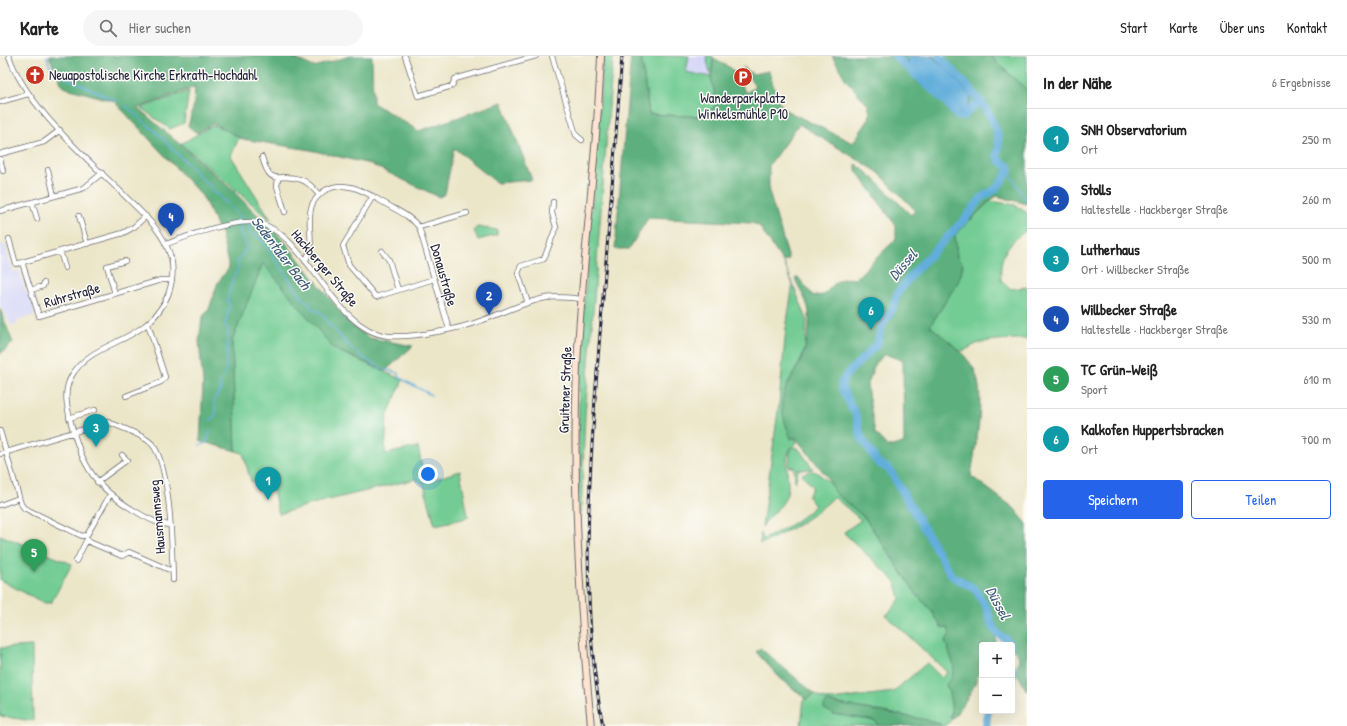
<!DOCTYPE html>
<html lang="de">
<meta charset="utf-8">
<style>
:root{--surface:#fff;--page:#f6f6f6;--text:#222;--muted:#767676;--line:#e0e0e0;--accent:#2563eb}
body{margin:0;font-family:"Patrick Hand",sans-serif;background:var(--page);color:var(--text)}
.controls{position:absolute;right:12px;bottom:12px;display:grid;overflow:hidden;border-radius:4px;box-shadow:0 4px 16px #0002}
.controls button{width:36px;height:36px;display:grid;place-items:center;padding:0;border:0;border-bottom:1px solid var(--line);background:var(--surface);color:var(--text);font:20px sans-serif}
.you{position:absolute;left:428px;top:418px;width:14px;height:14px;margin:-10px;border:3px solid #fff;border-radius:50%;background:#1a73e8;box-shadow:0 0 0 6px #1a73e833}
.badge{display:grid;place-items:center;width:26px;height:26px;border-radius:50%;background:var(--accent);color:#fff;font-size:13px;font-weight:700}
.pin{position:absolute;translate:-50% -33px;filter:drop-shadow(0 1px 2px #0008)}
.pin::after{content:'';position:absolute;top:21px;width:14px;height:12px;background:inherit;clip-path:polygon(0 0,100% 0,50% 100%)}
.list{margin:0;padding:0;list-style:none}
h2{display:flex;justify-content:space-between;align-items:center;height:52px;margin:0;padding:0 16px;font-size:17px}
h2 small{font-size:13px;font-weight:400;color:var(--muted)}
.list li{display:grid;grid-template-columns:26px 1fr auto;gap:12px;align-items:center;box-sizing:border-box;height:60px;padding:0 16px;border-top:1px solid var(--line)}
.list b{display:block;font-size:15px;white-space:nowrap}
.list p{margin:0;font-size:13px;white-space:nowrap;color:var(--muted)}
.list em{font-size:13px;font-style:normal;color:var(--muted)}
.actions{display:flex;gap:8px;padding:12px 16px}
.actions a{flex:1;padding:9px 0;border:1px solid var(--accent);border-radius:4px;text-align:center;font-size:14px;color:var(--accent)}
.actions .main{background:var(--accent);color:#fff}
.icon{flex:none;width:22px;height:22px;fill:none;stroke:currentColor;stroke-width:2;stroke-linecap:round;stroke-linejoin:round}
.map{position:relative;flex:none;width:1027px;height:670px;overflow:hidden}
header{display:flex;align-items:center;gap:24px;box-sizing:border-box;height:56px;padding:0 20px;background:var(--surface);border-bottom:1px solid var(--line)}
header strong{font-size:19px}
nav{display:flex;gap:22px;margin-inline-start:auto;font-size:14px}
.search{width:280px;height:36px;background:var(--page);display:flex;align-items:center;gap:10px;box-sizing:border-box;padding:0 14px;border-radius:22px;color:var(--muted);font-size:15px}
main{display:flex}
aside{flex:1;background:var(--surface)}
.map>svg:first-child{display:block}
</style>
<header>
<strong>Karte</strong>
<div class="search"><svg class="icon" aria-label="search" viewBox="0 0 24 24"><circle cx="10" cy="10" r="6"/><path d="M15 15l6 6"/></svg>Hier suchen</div>
<nav><a>Start</a><a>Karte</a><a>Über uns</a><a>Kontakt</a></nav>
</header>
<main>
<div class="map">
<svg width="1027" height="670" viewBox="0 0 1027 670">
<rect width="100%" height="100%" fill="#fdfcf7"/>
<filter id="ink" filterUnits="userSpaceOnUse"><feTurbulence type="fractalNoise" baseFrequency=".025" numOctaves="2"/><feDisplacementMap in="SourceGraphic" scale="8" xChannelSelector="R" yChannelSelector="G"/><feConvolveMatrix kernelMatrix="1 2 1 2 8 2 1 2 1" color-interpolation-filters="sRGB"/></filter>
<filter id="wash" filterUnits="userSpaceOnUse"><feTurbulence type="fractalNoise" baseFrequency=".012" numOctaves="4" result="noise"/><feDisplacementMap in="SourceGraphic" scale="16" xChannelSelector="R" yChannelSelector="G"/><feGaussianBlur stdDeviation="0.9" result="paint"/><feColorMatrix in="noise" values="0 0 0 0 0 0 0 0 0 0 0 0 0 0 0 0 0 1.4 0 .05"/><feComposite in="paint" operator="in"/></filter>
<g filter="url(#wash)">
<rect width="100%" height="100%" fill="#ece6c9"/>
<path fill="#d6d7f8" d="M689,0H706L711,21L685,16Z
M5,188L13,216L19,214L26,237H30L35,259L17,265L18,268L11,269L0,249V190Z"/>
<path fill="#72cc93" stroke="#4a7767" d="M603,0H613L585,359L581,461H578L579,316Z
M641,0H689L686,16L711,21L706,0H713L711,21L717,47L706,61L649,58Z
M990,0H1027V34Z
M189,35L184,67L170,73L141,52Z
M213,69L240,79L231,100L271,164L181,88Z
M990,145L1015,149L1027,157V174C1007,188 999,199 1001,224L1011,233L1027,231V283C1012,283 995,283 980,287C973,288 967,295 960,295L930,270L959,224L963,209L957,202L955,179Z
M477,171L497,174V179L478,184L474,174Z
M783,205L807,263L805,292L800,306L786,330L791,383L795,381L797,387C781,396 789,418 788,433C786,451 769,458 762,471L779,348L786,272L793,227Z
M263,206L334,293L403,324L387,360L385,398L418,391L425,426L460,415L468,460L467,462L435,469L424,429L416,423L312,448L279,458L269,420L251,426L243,397L236,395L232,285Z
M794,391L799,393L813,413L797,414L798,417L795,426L794,411H789L790,394Z
M810,415L816,416L831,427L834,436L865,462L917,539L931,554L941,571L948,572L950,578L945,585C950,601 961,615 946,628C950,640 953,649 950,661L952,663L946,670H942L938,666L828,646L833,658L870,664L876,666L879,670H801L804,642L806,643L815,638L821,642L831,644L893,636L927,607L942,622L947,616L886,559L890,556L900,543L896,526L845,478L844,476L861,464L834,441C813,462 787,476 760,488L761,477L763,483C783,474 799,465 815,450L808,440L813,431L802,418Z
M0,479L72,508L51,547H44L0,524Z
M32,590L33,665L0,660V592Z"/>
<path fill="#5db07d" stroke="#40695c" fill-rule="evenodd" d="M49,0H289L314,11L350,0H372L373,47L419,75L502,46L532,124L497,127L454,92L445,138L439,141L370,108L310,94L242,83L213,67L197,77L188,70L194,49L195,31L138,52L228,130L284,185L351,269L370,282L413,290L385,315L334,293L263,207L232,285L236,395L200,385L203,327L199,285L202,262L209,253L218,226L229,212L221,177L202,140L114,45L63,31Z
M631,0H641L649,58L706,61L717,47L711,21L713,3L731,12L746,37L755,31L743,11L753,18L769,15L777,43L785,54L853,87L869,63L870,56L868,49L846,24L832,0H883L884,2L887,0H907L909,9L961,57L965,56L970,46L944,10L931,0H990L1027,34V148L997,140L987,147L955,179L957,202L963,208L959,224L930,270C945,283 964,295 974,313C987,339 975,392 971,420L1014,452L1027,468V636L1021,624L1016,618L1019,601L1012,592V589H1009L996,577V589H982C982,622 972,637 952,663L950,661C953,649 950,640 946,628C961,615 950,601 945,585L950,578L948,572L941,571L931,554L917,539L865,462L834,436L829,423L795,381L791,383C787,372 781,359 782,347C783,333 792,321 799,308C806,296 812,265 808,251C805,241 799,232 795,223L798,221L813,240L824,239C834,228 838,220 855,223L896,183V170L856,114V108L870,119L911,159L915,154L878,116L799,68L769,109V136L789,203L783,206L759,170L752,167L648,162L629,193H615ZM885,298L903,305L904,387L888,391L875,377L867,331L875,307Z
M0,253L13,287L0,298Z
M760,592L815,638L806,643L780,622L756,596Z
M827,646L938,666L942,670H879L876,666L870,664L833,658L824,653V649Z"/>
<path fill="#62aedb" stroke="#42688b" d="M907,0H931L944,10L971,40L970,46L965,56L961,57L957,55L909,9Z"/>
<g fill="none" stroke-linecap="round" stroke-linejoin="round">
<path stroke="#62aedb" stroke-width="1.5" d="M47,0L49,9L60,19L117,45
M125,49L156,76L243,164
M1009,115L1027,147
M246,167L249,171V176L261,183L303,243L309,247L312,253L319,255C340,281 363,311 398,317L400,322L431,339
M210,365L216,358L214,344L221,334L219,330L226,315L228,273L225,270L230,248L227,245L233,222L238,213V205L247,191L240,178L241,168
M200,389L206,387L210,375"/>
<path stroke="#62aedb" stroke-width="8" d="M895,0L947,47L957,60L962,61L976,49L982,46
M939,0C960,23 1009,65 997,100L999,104L1009,111V115L996,133L982,141L963,165L913,217L897,238L892,254L882,270L877,288L847,318L842,326V333L856,359L861,381L878,407L889,413L952,520L975,533L987,553L992,569L997,577L1006,583L1010,589
M1012,611V624
M986,670L988,655"/>
</g>
</g>
<g filter="url(#ink)">
<g fill="none" stroke-linecap="round" stroke-linejoin="round">
<g stroke="#69676d" stroke-width="6">
<path id="minor" d="M9,0C26,51 89,104 127,142C145,160 164,176 171,202C174,214 172,228 168,239C147,290 92,282 71,321C63,336 67,351 71,367C82,410 96,432 135,455C146,462 157,468 169,469
M405,0L418,40L452,30L455,23L536,0
M552,0L576,79L582,84
M0,46L28,38
M0,98L44,86L60,74
M262,101C271,133 278,116 299,123C308,125 313,132 319,139
M0,103L3,115
M48,114L54,140
M278,123L277,130L285,156
M373,140L343,190L349,209L376,241L434,223
M32,146L37,163
M0,155L84,132L102,117
M79,160L87,188
M419,171L467,157
M9,183L16,208L123,177L134,171L146,160
M166,188C188,180 229,165 251,166C306,169 330,274 388,280C413,282 460,273 483,264C503,257 524,246 546,242C557,240 570,242 582,243
M60,195L65,212
M382,195L389,204L398,234
M305,205C317,189 305,167 312,149C314,143 319,139 324,135C346,122 367,137 386,148C398,155 410,160 419,171L449,273
M22,206L39,260L161,224H171
M31,234L43,230L44,227
M115,238L107,210L125,205
M528,247L518,217L521,210L544,203L556,171L552,157L553,146
M126,340L161,326L165,321L148,268
M69,362L95,354
M0,375L21,448L24,452L82,480L87,479
M0,398L108,366C120,371 144,379 152,388C171,410 172,494 173,524
M97,426L127,404L122,399
M0,449L19,442
M87,479L110,439
M87,485L122,500L129,496L172,515
M76,505L87,483"/>
</g>
<g stroke="#69676d" stroke-width="8">
<path id="secondary" d="M591,670C580,550 572,431 577,310C582,206 597,103 601,0"/>
</g>
<use href="#minor" stroke="#fff" stroke-width="4.5"/>
<use href="#secondary" stroke="#fde4d1" stroke-width="6"/>
<g stroke="#22223b" stroke-width="3">
<path id="rail" d="M603,670C579,545 589,416 599,290C607,193 615,97 622,0"/>
</g>
<use href="#rail" stroke="#fdfcf7" stroke-width="1.5" stroke-dasharray="4.5" stroke-linecap="butt"/>
</g>
</g>
<defs>
<g id="church-disc" transform="scale(1)"><circle r="9.5" fill="#c8321e" stroke="#fdfcf7"/><path d="M-1.2-6h2.4v3.5h3.3v2.4h-3.3V6h-2.4V-.1h-3.3v-2.4h3.3Z" fill="#fff"/></g>
<g id="parking-disc" transform="scale(1)"><circle r="9.5" fill="#c8321e" stroke="#fdfcf7"/><path d="M-3.5-5.5H1a3.5 3.5 0 0 1 0 7H-1V5.5H-3.5ZM-1-3.4V-.6H.8a1.4 1.4 0 0 0 0-2.8Z" fill="#fff"/></g>
</defs>
<g fill-rule="evenodd">
<use href="#church-disc" x="35" y="19"/>
<use href="#parking-disc" x="743" y="21"/>
</g>
<g text-anchor="middle" stroke-width="3" stroke-linejoin="round" paint-order="stroke">
<g font-size="14" fill="#22223b" stroke="#fdfcf7" text-anchor="start">
<text x="49" y="24">Neuapostolische Kirche Erkrath-Hochdahl</text>
<text x="743" y="47" text-anchor="middle">Wanderparkplatz<tspan x="743" dy="16">Winkelsmühle P10</tspan></text>
</g>
<g font-size="14" fill="#22223b" stroke="#fdfcf7">
<text transform="translate(325 212) rotate(50)" y="5">Hackberger Straße</text>
<text transform="translate(444 219) rotate(74)" y="5">Donaustraße</text>
<text transform="translate(72 239) rotate(-16)" y="5">Ruhrstraße</text>
<text transform="translate(565 334) rotate(-88)" y="5">Gruitener Straße</text>
<text transform="translate(157 461) rotate(-95)" y="5">Hausmannsweg</text>
</g>
<g font-size="15" font-style="italic" fill="#3c5a7b" stroke="#fdfcf7">
<text transform="translate(281 197) rotate(53)" y="5">Sedentaler Bach</text>
<text transform="translate(903 209) rotate(-49)" y="5">Düssel</text>
<text transform="translate(998 547) rotate(62)" y="5">Düssel</text>
</g>
</g>
</svg>
<div class="controls">
<button>+</button>
<button>−</button>
</div>
<div class="you"></div>
<div class="pin badge" style="left:268px;top:444px;background:#0f9aa8">1</div>
<div class="pin badge" style="left:489px;top:259px;background:#1a4fb4">2</div>
<div class="pin badge" style="left:96px;top:391px;background:#0f9aa8">3</div>
<div class="pin badge" style="left:171px;top:180px;background:#1a4fb4">4</div>
<div class="pin badge" style="left:34px;top:516px;background:#2e9e5b">5</div>
<div class="pin badge" style="left:871px;top:274px;background:#0f9aa8">6</div>
</div>
<aside>
<h2>In der Nähe<small>6 Ergebnisse</small></h2>
<ul class="list">
<li><span class="badge" style="background:#0f9aa8">1</span><div><b>SNH Observatorium</b><p>Ort</p></div><em>250 m</em></li>
<li><span class="badge" style="background:#1a4fb4">2</span><div><b>Stolls</b><p>Haltestelle · Hackberger Straße</p></div><em>260 m</em></li>
<li><span class="badge" style="background:#0f9aa8">3</span><div><b>Lutherhaus</b><p>Ort · Willbecker Straße</p></div><em>500 m</em></li>
<li><span class="badge" style="background:#1a4fb4">4</span><div><b>Willbecker Straße</b><p>Haltestelle · Hackberger Straße</p></div><em>530 m</em></li>
<li><span class="badge" style="background:#2e9e5b">5</span><div><b>TC Grün-Weiß</b><p>Sport</p></div><em>610 m</em></li>
<li><span class="badge" style="background:#0f9aa8">6</span><div><b>Kalkofen Huppertsbracken</b><p>Ort</p></div><em>700 m</em></li>
</ul>
<div class="actions"><a class="main">Speichern</a><a>Teilen</a></div>
</aside>
</main>
